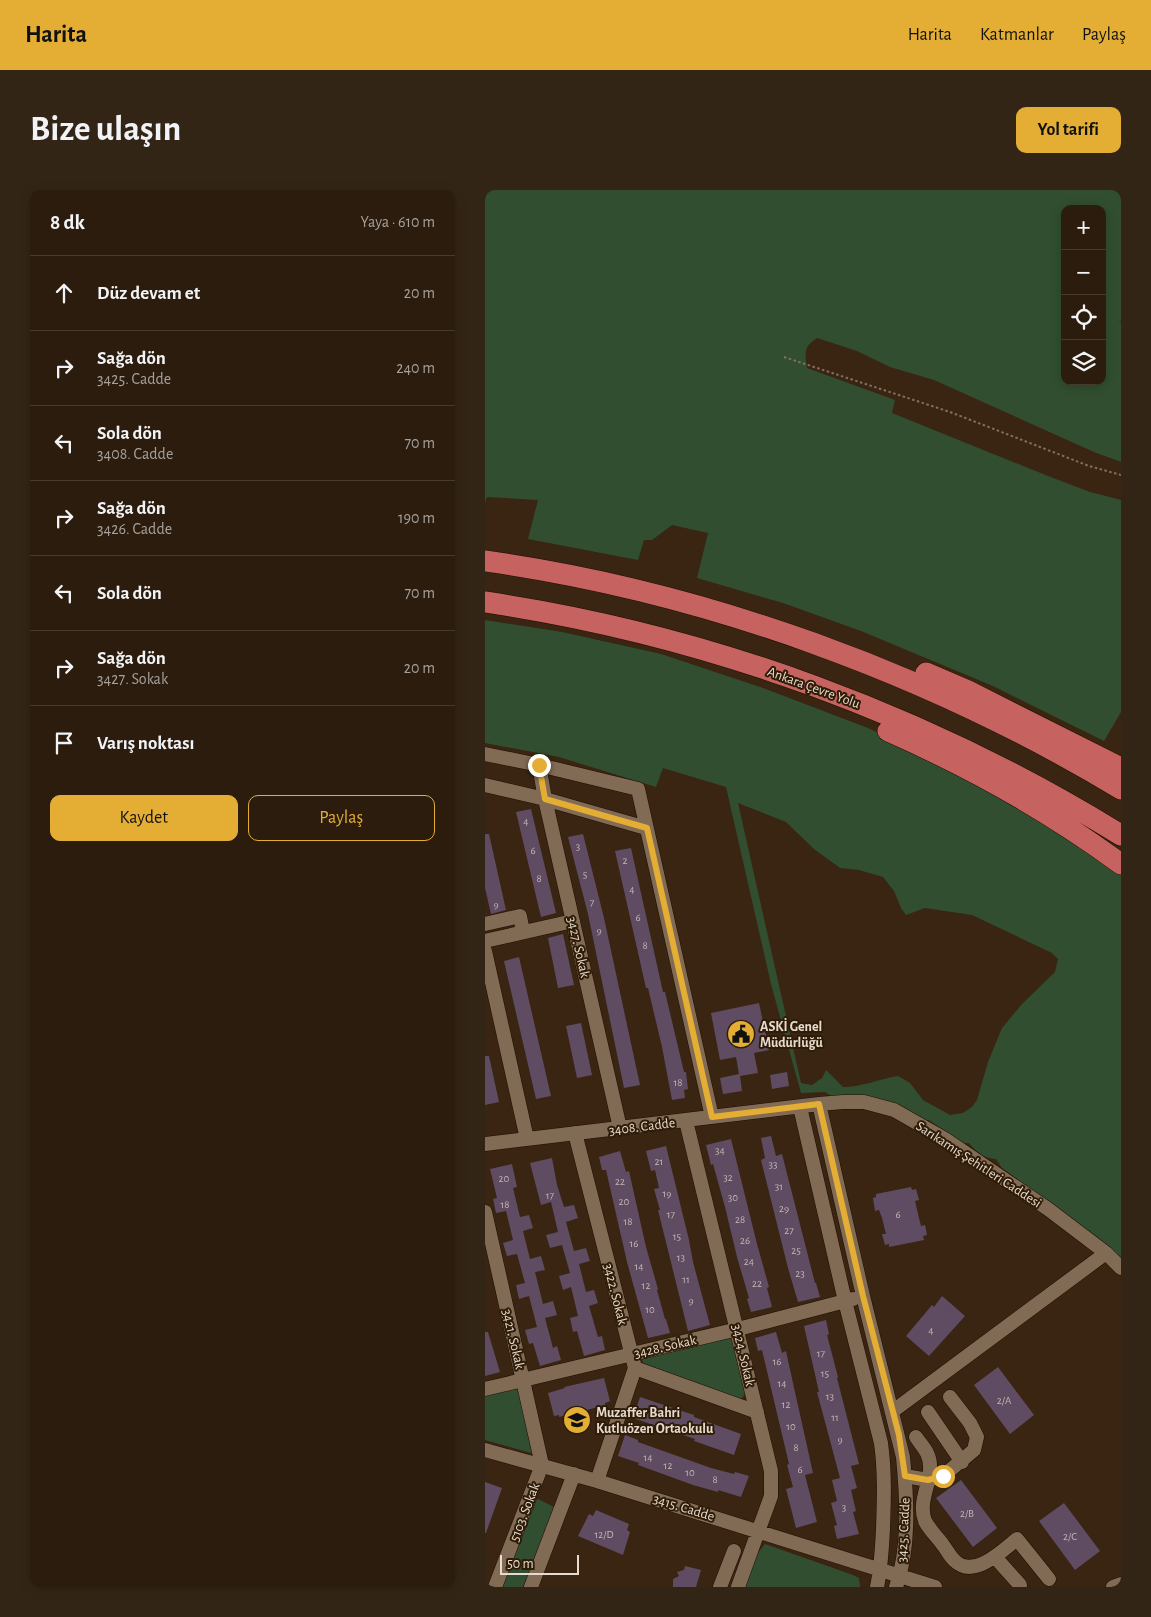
<!DOCTYPE html>
<html lang="tr">
<meta charset="utf-8">
<style>
:root{--surface:#2b1c0d;--page:#332516;--text:#f1f3f6;--muted:#a6a19d;--line:#473a2e;--accent:#e4ae35}
body{margin:0;font-family:"Alegreya Sans",sans-serif;background:var(--page);color:var(--text)}
.controls{position:absolute;right:15px;top:15px;display:grid;overflow:hidden;border-radius:10px;box-shadow:0 2px 12px #0003}
.controls button{width:45px;height:45px;display:grid;place-items:center;padding:0;border:0;border-bottom:1px solid var(--line);background:var(--surface);color:var(--text);font:25px sans-serif}
.scale{position:absolute;left:15px;bottom:12px;width:79px;box-sizing:border-box;padding-left:5px;border:2px solid #e7dace;border-top:0;font-size:14px;line-height:18px;white-space:nowrap;color:#e7dace;-webkit-text-stroke:4px #2e1c07;paint-order:stroke}
.stop{position:absolute;width:15px;height:15px;margin:-11px;border:4px solid #e4ae35;border-radius:50%;background:#fff}
.stop.end{background:#e4ae35;border-color:#fff;box-shadow:0 1px 5px #0008}
.list{margin:0;padding:0;list-style:none}
h2{display:flex;justify-content:space-between;align-items:center;height:65px;margin:0;padding:0 20px;font-size:21px}
h2 small{font-size:16px;font-weight:400;color:var(--muted)}
.list li{display:grid;grid-template-columns:32px 1fr auto;gap:15px;align-items:center;box-sizing:border-box;height:75px;padding:0 20px;border-top:1px solid var(--line)}
.list b{display:block;font-size:19px;white-space:nowrap}
.list p{margin:0;font-size:16px;white-space:nowrap;color:var(--muted)}
.list em{font-size:16px;font-style:normal;color:var(--muted)}
.actions{display:flex;gap:10px;padding:15px 20px}
.actions a{flex:1;padding:11px 0;border:1px solid var(--accent);border-radius:10px;text-align:center;font-size:18px;color:var(--accent)}
.actions .main{background:var(--accent);color:#111}
.icon{flex:none;width:28px;height:28px;fill:none;stroke:currentColor;stroke-width:2;stroke-linecap:round;stroke-linejoin:round}
.map{position:relative;flex:none;width:636px;height:1397px;overflow:hidden;border-radius:10px}
header{display:flex;align-items:center;gap:30px;box-sizing:border-box;height:70px;padding:0 25px;background:var(--accent);color:#111}
header strong{font-size:24px}
nav{display:flex;gap:28px;margin-inline-start:auto;font-size:18px}
.intro{display:flex;align-items:center;justify-content:space-between;box-sizing:border-box;height:120px;padding:0 30px}
h1{margin:0;font-size:35px}
.button{padding:12px 22px;border-radius:10px;background:var(--accent);color:#111;font-size:18px;font-weight:700}
main{display:flex;gap:30px;padding:0 30px}
aside{flex:1;background:var(--surface);border-radius:10px;box-shadow:0 2px 12px #0003}
.map>svg:first-child{display:block}
</style>
<header>
<strong>Harita</strong>
<nav><a>Harita</a><a>Katmanlar</a><a>Paylaş</a></nav>
</header>
<div class="intro"><h1>Bize ulaşın</h1><a class="button">Yol tarifi</a></div>
<main>
<aside>
<h2>8 dk<small>Yaya · 610 m</small></h2>
<ul class="list">
<li><svg class="icon" aria-label="ahead" viewBox="0 0 24 24"><path d="M12 20V5M6 11l6-6 6 6"/></svg><div><b>Düz devam et</b></div><em>20 m</em></li>
<li><svg class="icon" aria-label="right" viewBox="0 0 24 24"><path d="M7 20v-9h11M14 6l5 5-5 5"/></svg><div><b>Sağa dön</b><p>3425. Cadde</p></div><em>240 m</em></li>
<li><svg class="icon" aria-label="left" viewBox="0 0 24 24"><path d="M17 20v-9H6M10 6l-5 5 5 5"/></svg><div><b>Sola dön</b><p>3408. Cadde</p></div><em>70 m</em></li>
<li><svg class="icon" aria-label="right" viewBox="0 0 24 24"><path d="M7 20v-9h11M14 6l5 5-5 5"/></svg><div><b>Sağa dön</b><p>3426. Cadde</p></div><em>190 m</em></li>
<li><svg class="icon" aria-label="left" viewBox="0 0 24 24"><path d="M17 20v-9H6M10 6l-5 5 5 5"/></svg><div><b>Sola dön</b></div><em>70 m</em></li>
<li><svg class="icon" aria-label="right" viewBox="0 0 24 24"><path d="M7 20v-9h11M14 6l5 5-5 5"/></svg><div><b>Sağa dön</b><p>3427. Sokak</p></div><em>20 m</em></li>
<li><svg class="icon" aria-label="arrive" viewBox="0 0 24 24"><path d="M6 21V4h12l-3 4 3 4H6"/></svg><div><b>Varış noktası</b></div></li>
</ul>
<div class="actions"><a class="main">Kaydet</a><a>Paylaş</a></div>
</aside>
<div class="map">
<svg width="636" height="1397" viewBox="0 0 636 1397">
<rect width="100%" height="100%" fill="#392511"/>
<path fill="#314f30" fill-rule="evenodd" d="M0,0H636V131L633,132H636V272L609,262L449,190L405,177L372,161L332,148C318,157 320,163 322,178L410,210L407,223L563,286L605,302L636,310V522L619,551L508,496L376,441L298,413L212,388L223,343L187,335L167,350H159L153,370L43,349L53,310L2,307L0,312ZM580,19H617V191H580Z
M0,430L77,442L176,464L278,498L383,538L492,590L636,679V1067L611,1046L517,978L511,969C499,968 492,963 484,953H477L444,930H435L410,915L395,909L349,908L340,902L316,903L286,794L241,597L178,578L171,597L74,567L0,553ZM253,613L301,632L329,659L355,678L374,680L398,687L409,701L416,718L421,725L440,718L487,725L567,763L573,769L570,782L537,814L517,838L503,872L492,910L487,917L478,923L465,925L438,910L425,893L413,886C394,889 377,897 358,897L341,880L337,888L327,895L316,893Z
M246,1145L249,1148L261,1203L256,1209L158,1173L157,1169L158,1166Z
M36,1197L50,1264L0,1250V1203Z
M49,1307L69,1317L38,1397H15Z
M280,1354L368,1385L374,1388L375,1397H259L272,1364Z"/>
<path fill="#5f4c62" d="M46,619L71,723L56,727L31,622Z
M0,644H4L21,720L6,724L0,698Z
M98,644L119,728L155,895L139,898L103,724L83,647Z
M146,658L178,802H180L199,882H201L203,899L199,900L200,908L187,910L177,857L163,798H161L135,683L130,661Z
M78,744L89,795L73,798L63,748Z
M34,767L66,906L51,909L19,771Z
M274,813L284,860L269,863L273,883L255,886L257,901L238,904L235,888L254,884L251,867L235,870L226,823Z
M96,833L107,885L92,888L81,836Z
M0,866H4L14,912L0,915Z
M302,882L304,896L287,899L285,885Z
M286,946L291,966L297,964L330,1093H331L335,1107L313,1112L303,1078L276,970L280,968L276,948Z
M246,949L272,1054L284,1097L282,1098L287,1117L266,1122L262,1109L264,1108L252,1067L240,1017L228,974L226,975L221,955Z
M181,956L204,1050L208,1072L225,1135L203,1141L173,1020H175L169,999L174,998L170,980L166,981L161,961Z
M135,961L141,982L144,981L161,1057L173,1099L172,1100L180,1129H181L185,1143L163,1148L142,1072L121,980H117L114,967Z
M67,968L72,995L79,1017L89,1015L93,1028L81,1032L89,1061L101,1058L105,1071L94,1074L101,1102L109,1100L113,1113L104,1116L113,1147L117,1146L120,1160L99,1166L92,1141L88,1142L85,1128L93,1126L86,1097L78,1100L74,1086L85,1083L77,1055L65,1058L61,1045L73,1042L66,1012L56,1015L45,973Z
M27,974L32,997L28,998L35,1027L44,1025L48,1038L38,1041L45,1069L56,1066L60,1080L50,1082L58,1114L68,1111L72,1125L60,1128L68,1158L72,1156L76,1170L55,1176L48,1153L44,1154L40,1140L52,1137L44,1106L34,1109L31,1095L40,1093L32,1064L22,1066L18,1053L28,1050L21,1021L11,1023L8,1009L12,1008L5,979Z
M426,997L427,1000L431,999L434,1010L430,1011L434,1028L436,1036L440,1035L442,1045L438,1046L439,1050L404,1057V1054L400,1055L397,1044H401L397,1028L394,1020L390,1021L388,1008L391,1007V1004Z
M457,1106L480,1126L444,1166L421,1146L447,1115L449,1117Z
M341,1130L344,1144L342,1145L353,1187L352,1188L374,1274L366,1276L372,1298L366,1300L371,1321L368,1322L374,1344L352,1349L349,1336L352,1335L346,1313L352,1311L347,1290L355,1288L332,1202H334L319,1136Z
M0,1142H3L15,1182L0,1186Z
M291,1142L297,1163L301,1161L304,1175L328,1283L320,1285L332,1332L311,1338L301,1299L308,1297L302,1275L304,1274L277,1160L273,1161L270,1148Z
M513,1177L549,1225L525,1244L489,1195Z
M119,1188L125,1211L120,1213V1215L102,1220L104,1223L99,1225L94,1226L92,1222L74,1227V1225L69,1226L63,1203L80,1198L79,1197Z
M155,1207L209,1225V1227L256,1244L249,1265L209,1251L210,1249L148,1228Z
M140,1245L153,1250V1252L226,1278L249,1284L250,1282L264,1286L256,1307L233,1300V1302L208,1295L153,1275L154,1273L133,1266Z
M476,1290L512,1338L488,1357L451,1308Z
M0,1292L17,1298L1,1343H0Z
M579,1313L615,1361L590,1380L554,1331Z
M111,1320L144,1334L142,1340L145,1342L138,1365L93,1346L104,1324L108,1326Z
M200,1376L216,1380L211,1397H188V1389L194,1386L192,1382L199,1380Z"/>
<g fill="none" stroke-linecap="round" stroke-linejoin="round">
<g stroke="#1f0e00" stroke-width="15">
<path id="minor" d="M0,564L54,575L153,599L227,927
M54,575L60,609L135,938
M0,595L60,609L161,638
M0,734L35,726L38,742
M0,751L88,731
M0,761L42,949
M334,914L378,1106L418,1267C422,1309 425,1357 411,1397
M315,917L360,1111L396,1253C400,1282 399,1310 398,1339C397,1359 396,1378 392,1397
M201,931L286,1281V1306L253,1397
M90,943L150,1178L112,1291
M0,954L334,914L358,912H379L409,920L460,949L563,1019L621,1063L636,1078
M0,1022L57,1275L10,1397
M150,1178L272,1222
M0,1199L253,1139L368,1109
M408,1221L621,1063
M443,1222L477,1272
M431,1247C434,1252 439,1257 442,1263C453,1285 431,1308 440,1331C444,1339 453,1348 458,1355C462,1360 465,1367 470,1371C489,1389 517,1361 532,1349L564,1389
M0,1260L112,1291L450,1397
M420,1286L443,1290L458,1286L489,1260L492,1247L485,1233L465,1207
M510,1367L535,1395
M46,1397L89,1284
M235,1397L249,1361
M628,1397L636,1394"/>
</g>
<g stroke="#1f0e00" stroke-width="22">
<path id="highway" d="M0,371C221,402 445,484 636,599
M0,412C224,445 443,526 636,645
M441,483L483,501L636,578
M403,541C485,577 564,621 636,674"/>
</g>
<path stroke="#81705f" stroke-width="2" stroke-dasharray="2.5 2.5" stroke-linecap="butt" d="M299,167L465,222L604,276L636,285"/>
<use href="#minor" stroke="#826b55" stroke-width="14"/>
<use href="#highway" stroke="#c6625f" stroke-width="21"/>
</g>
<g fill="none" stroke-linecap="round" stroke-linejoin="round">
<path stroke="#e4ae35" stroke-width="6" d="M54,575L60,609L162,638L227,927L334,914L378,1106L414,1245L420,1286L443,1290L458,1286"/>
</g>
<defs>
<g id="civic-disc" transform="scale(1.4375)"><circle r="9.5" fill="#e4ae35" stroke="#2e1c07"/><path d="M-.6-6.5H3V-4.5H.6V-3L4-1V1h2V6H-6V1h2V-1L-.6-3ZM-1.2 2.5V6h2.4V2.5Z" fill="#111"/></g>
<g id="school-disc" transform="scale(1.4375)"><circle r="9.5" fill="#e4ae35" stroke="#2e1c07"/><path d="M0-5L7-2L0 1L-7-2ZM-4 1L0 2.5L4 1V4Q0 6-4 4Z" fill="#111"/></g>
</defs>
<g fill-rule="evenodd">
<use href="#civic-disc" x="256" y="844"/>
<use href="#school-disc" x="92" y="1230"/>
</g>
<g text-anchor="middle" stroke-width="4" stroke-linejoin="round" paint-order="stroke">
<g font-size="11" fill="#c5b6b3">
<text x="41" y="635">4</text>
<text x="93" y="660">3</text>
<text x="48" y="664">6</text>
<text x="140" y="674">2</text>
<text x="100" y="688">5</text>
<text x="54" y="692">8</text>
<text x="147" y="703">4</text>
<text x="107" y="716">7</text>
<text x="11" y="718">9</text>
<text x="153" y="731">6</text>
<text x="114" y="744">9</text>
<text x="160" y="759">8</text>
<text x="193" y="896">18</text>
<text x="235" y="964">34</text>
<text x="174" y="975">21</text>
<text x="288" y="978">33</text>
<text x="243" y="991">32</text>
<text x="19" y="992">20</text>
<text x="135" y="995">22</text>
<text x="294" y="1000">31</text>
<text x="182" y="1007">19</text>
<text x="65" y="1009">17</text>
<text x="248" y="1011">30</text>
<text x="139" y="1015">20</text>
<text x="20" y="1018">18</text>
<text x="299" y="1022">29</text>
<text x="186" y="1028">17</text>
<text x="413" y="1028">6</text>
<text x="255" y="1033">28</text>
<text x="143" y="1035">18</text>
<text x="304" y="1044">27</text>
<text x="192" y="1050">15</text>
<text x="260" y="1054">26</text>
<text x="149" y="1057">16</text>
<text x="311" y="1064">25</text>
<text x="196" y="1071">13</text>
<text x="264" y="1075">24</text>
<text x="154" y="1080">14</text>
<text x="315" y="1087">23</text>
<text x="201" y="1093">11</text>
<text x="272" y="1097">22</text>
<text x="161" y="1099">12</text>
<text x="206" y="1114">9</text>
<text x="165" y="1123">10</text>
<text x="446" y="1144">4</text>
<text x="336" y="1167">17</text>
<text x="292" y="1175">16</text>
<text x="340" y="1187">15</text>
<text x="297" y="1197">14</text>
<text x="345" y="1210">13</text>
<text x="519" y="1214">2/A</text>
<text x="301" y="1218">12</text>
<text x="350" y="1231">11</text>
<text x="306" y="1240">10</text>
<text x="355" y="1253">9</text>
<text x="311" y="1261">8</text>
<text x="163" y="1271">14</text>
<text x="183" y="1279">12</text>
<text x="315" y="1283">6</text>
<text x="205" y="1286">10</text>
<text x="230" y="1293">8</text>
<text x="359" y="1321">3</text>
<text x="482" y="1327">2/B</text>
<text x="119" y="1348">12/D</text>
<text x="585" y="1350">2/C</text>
</g>
<g font-size="14" fill="#e7dace" stroke="#2e1c07">
<text transform="translate(329 497) rotate(20)" y="5">Ankara Çevre Yolu</text>
<text transform="translate(94 757) rotate(77)" y="5">3427. Sokak</text>
<text transform="translate(157 936) rotate(-7)" y="5">3408. Cadde</text>
<text transform="translate(494 974) rotate(33)" y="5">Sarıkamış Şehitleri Caddesi</text>
<text transform="translate(131 1104) rotate(76)" y="5">3422. Sokak</text>
<text transform="translate(29 1149) rotate(77)" y="5">3421. Sokak</text>
<text transform="translate(180 1156) rotate(-13)" y="5">3428. Sokak</text>
<text transform="translate(259 1165) rotate(77)" y="5">3424. Sokak</text>
<text transform="translate(199 1317) rotate(17)" y="5">3415. Cadde</text>
<text transform="translate(39 1322) rotate(-69)" y="5">5103. Sokak</text>
<text transform="translate(418 1340) rotate(-87)" y="5">3425. Cadde</text>
</g>
<g font-size="14" font-weight="bold" fill="#e7dace" stroke="#2e1c07" text-anchor="start">
<text x="275" y="841">ASKİ Genel<tspan x="275" dy="16">Müdürlüğü</tspan></text>
<text x="111" y="1227">Muzaffer Bahri<tspan x="111" dy="16">Kutluözen Ortaokulu</tspan></text>
</g>
</g>
</svg>
<div class="controls">
<button>+</button>
<button>−</button>
<button><svg class="icon" aria-label="locate" viewBox="0 0 24 24"><circle cx="12" cy="12" r="6"/><path d="M12 2v4M12 18v4M2 12h4M18 12h4"/></svg></button>
<button><svg class="icon" aria-label="layers" viewBox="0 0 24 24"><path d="M12 4l9 5-9 5-9-5zM3 14l9 5 9-5"/></svg></button>
</div>
<div class="scale">50 m</div>
<div class="stop" style="left:458px;top:1286px"></div>
<div class="stop end" style="left:54px;top:575px"></div>
</div>
</main>
